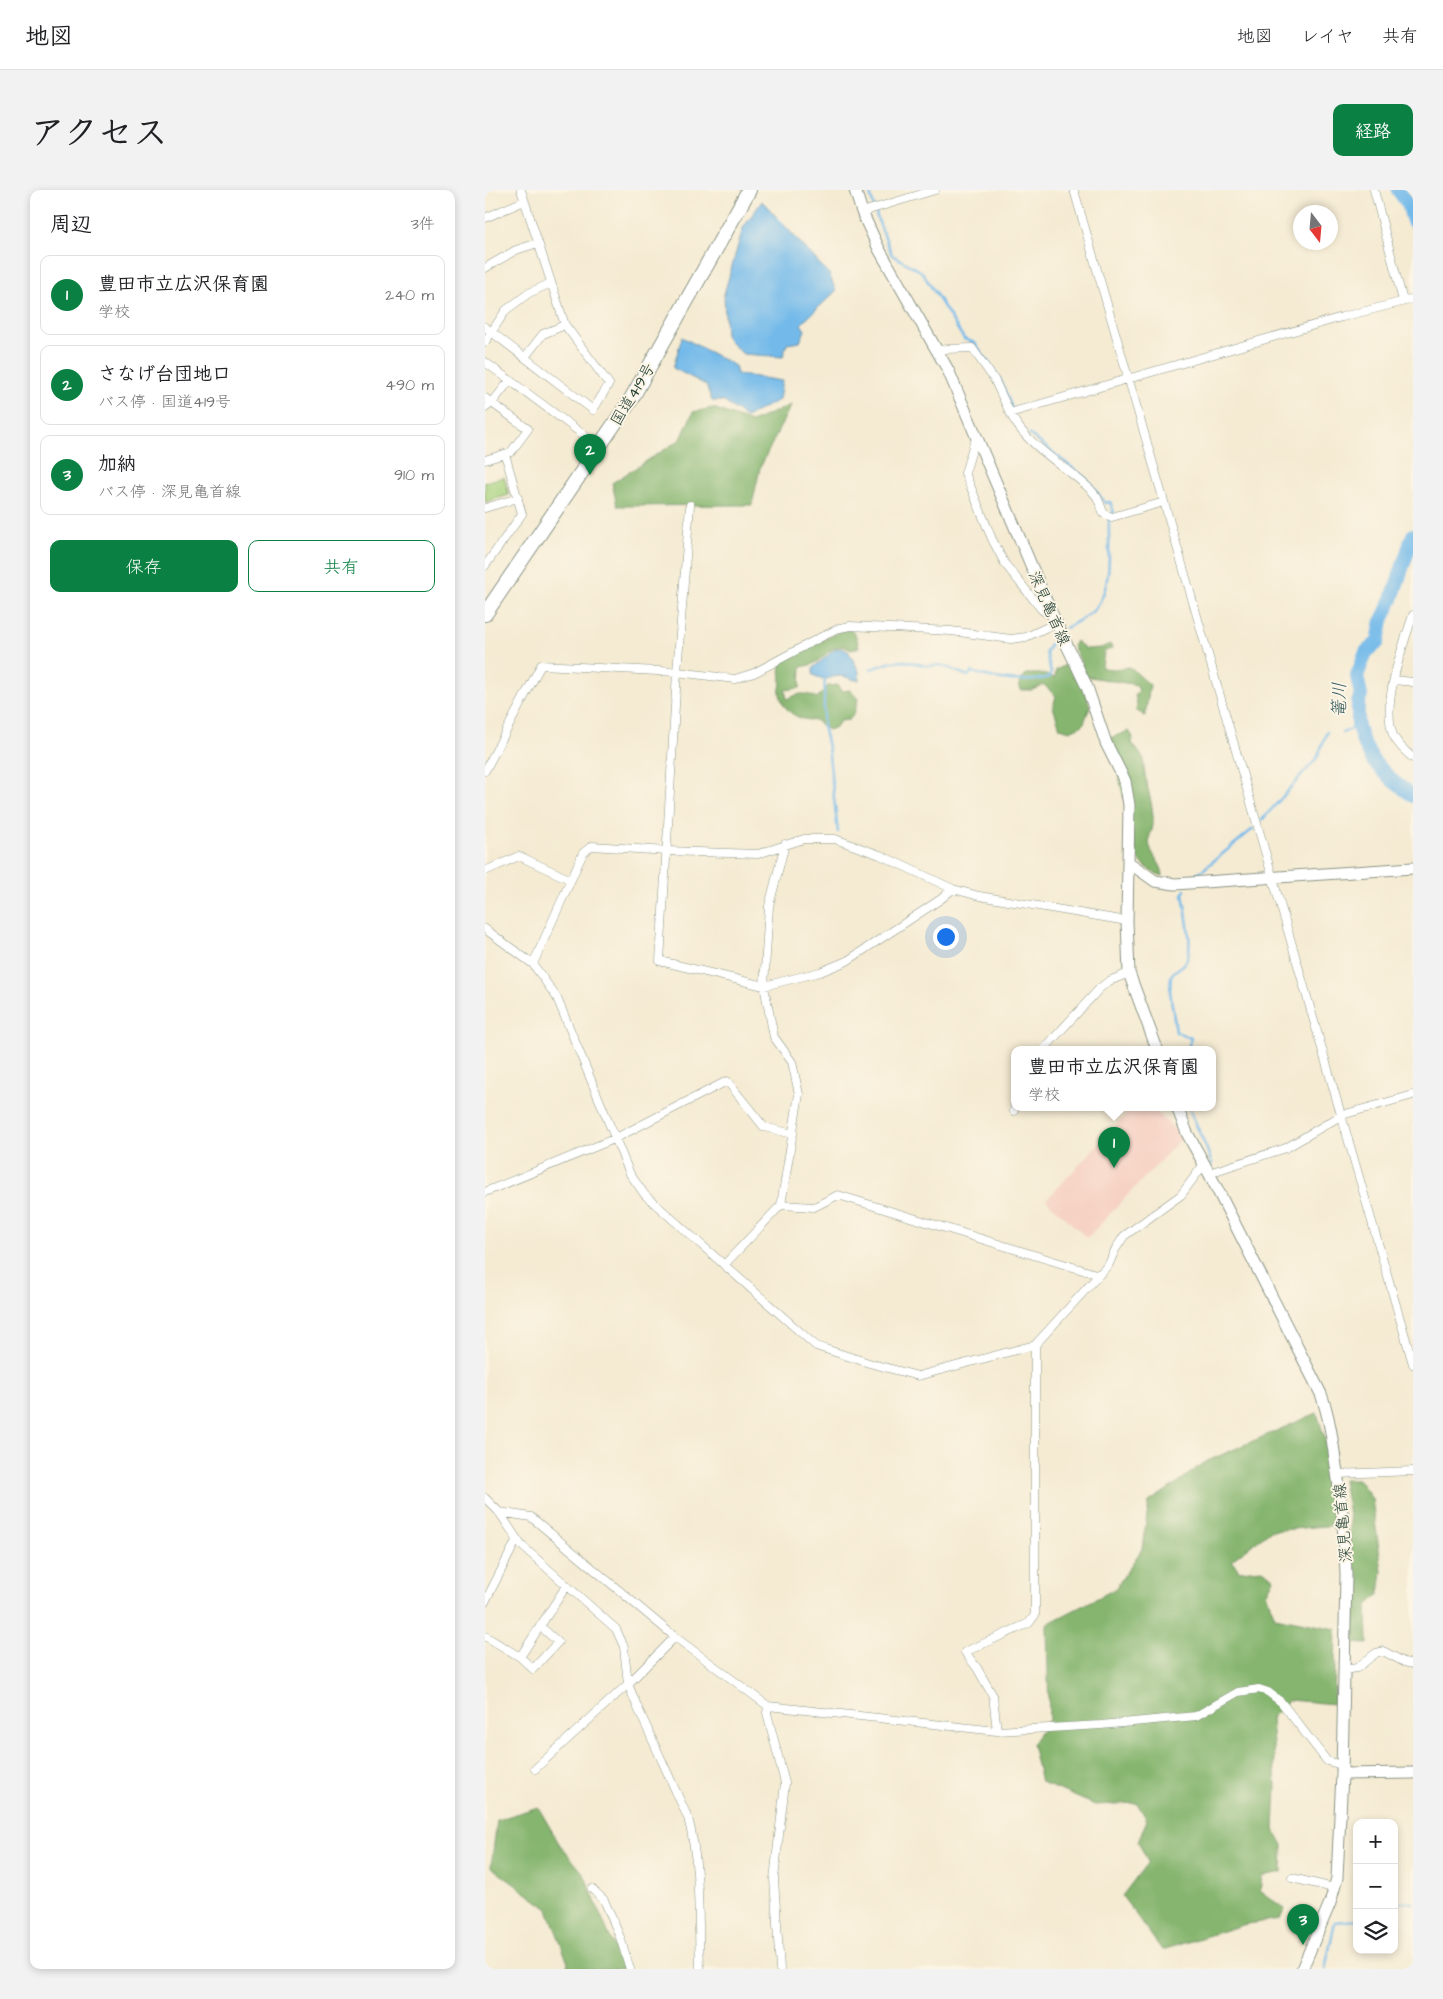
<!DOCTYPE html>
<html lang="ja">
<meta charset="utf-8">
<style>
:root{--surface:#fff;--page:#f2f2f2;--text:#202124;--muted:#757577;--line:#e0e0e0;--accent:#0b8043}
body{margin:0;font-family:"Architects Daughter","Klee One",sans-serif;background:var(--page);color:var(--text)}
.controls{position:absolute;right:15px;bottom:15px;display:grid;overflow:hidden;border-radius:10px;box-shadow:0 2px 8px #0003}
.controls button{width:45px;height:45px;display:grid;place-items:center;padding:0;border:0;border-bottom:1px solid var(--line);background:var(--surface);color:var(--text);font:25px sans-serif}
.compass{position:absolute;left:808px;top:15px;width:45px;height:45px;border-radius:50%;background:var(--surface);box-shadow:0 2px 8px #0003;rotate:164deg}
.you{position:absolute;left:460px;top:746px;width:18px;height:18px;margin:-12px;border:4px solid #fff;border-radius:50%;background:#1a73e8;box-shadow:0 0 0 8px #1a73e833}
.badge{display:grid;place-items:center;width:32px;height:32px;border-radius:50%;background:var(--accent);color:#fff;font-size:16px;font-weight:700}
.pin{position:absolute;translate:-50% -41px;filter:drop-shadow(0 1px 2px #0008)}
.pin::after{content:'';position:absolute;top:26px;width:18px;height:15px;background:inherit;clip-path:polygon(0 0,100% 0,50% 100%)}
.popup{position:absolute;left:526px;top:856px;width:205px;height:65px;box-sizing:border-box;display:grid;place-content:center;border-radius:10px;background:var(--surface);filter:drop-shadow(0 1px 4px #0005);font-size:16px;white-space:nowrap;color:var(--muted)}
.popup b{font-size:19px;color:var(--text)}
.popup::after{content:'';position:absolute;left:50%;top:100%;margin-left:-10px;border:10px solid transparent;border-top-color:var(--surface)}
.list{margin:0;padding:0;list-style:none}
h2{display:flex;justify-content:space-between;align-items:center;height:65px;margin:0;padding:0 20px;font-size:21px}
h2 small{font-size:16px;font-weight:400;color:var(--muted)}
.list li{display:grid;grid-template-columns:32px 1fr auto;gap:15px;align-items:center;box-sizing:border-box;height:80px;margin:0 10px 10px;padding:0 10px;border:1px solid var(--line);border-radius:10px}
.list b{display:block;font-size:19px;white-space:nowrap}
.list p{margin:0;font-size:16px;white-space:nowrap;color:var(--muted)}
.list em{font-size:16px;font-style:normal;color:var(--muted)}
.actions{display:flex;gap:10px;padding:15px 20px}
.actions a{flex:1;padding:11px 0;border:1px solid var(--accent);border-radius:10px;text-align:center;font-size:18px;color:var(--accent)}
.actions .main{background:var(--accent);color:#fff}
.icon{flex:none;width:28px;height:28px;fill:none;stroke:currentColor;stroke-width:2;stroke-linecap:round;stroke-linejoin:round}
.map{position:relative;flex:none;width:928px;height:1779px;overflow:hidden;border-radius:10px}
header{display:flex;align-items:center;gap:30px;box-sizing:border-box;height:70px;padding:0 25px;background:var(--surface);border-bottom:1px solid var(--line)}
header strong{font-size:24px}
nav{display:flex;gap:28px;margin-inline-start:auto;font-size:18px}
.intro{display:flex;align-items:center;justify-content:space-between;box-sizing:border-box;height:120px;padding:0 30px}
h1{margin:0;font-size:35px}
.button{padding:12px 22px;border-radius:10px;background:var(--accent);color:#fff;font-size:18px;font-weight:700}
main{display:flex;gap:30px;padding:0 30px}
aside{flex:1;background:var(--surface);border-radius:10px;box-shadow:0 2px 8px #0003}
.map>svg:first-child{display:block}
</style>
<header>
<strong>地図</strong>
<nav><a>地図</a><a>レイヤ</a><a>共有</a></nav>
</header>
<div class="intro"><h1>アクセス</h1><a class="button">経路</a></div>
<main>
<aside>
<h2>周辺<small>3件</small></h2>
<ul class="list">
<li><span class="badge">1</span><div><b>豊田市立広沢保育園</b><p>学校</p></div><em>240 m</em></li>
<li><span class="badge">2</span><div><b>さなげ台団地口</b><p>バス停 · 国道419号</p></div><em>490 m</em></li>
<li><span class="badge">3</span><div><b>加納</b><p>バス停 · 深見亀首線</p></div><em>910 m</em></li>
</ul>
<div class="actions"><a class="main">保存</a><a>共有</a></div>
</aside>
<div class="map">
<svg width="928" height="1779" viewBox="0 0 928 1779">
<rect width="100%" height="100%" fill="#fcf5e5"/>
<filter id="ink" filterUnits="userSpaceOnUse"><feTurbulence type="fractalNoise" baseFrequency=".02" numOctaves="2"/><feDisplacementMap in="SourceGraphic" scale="10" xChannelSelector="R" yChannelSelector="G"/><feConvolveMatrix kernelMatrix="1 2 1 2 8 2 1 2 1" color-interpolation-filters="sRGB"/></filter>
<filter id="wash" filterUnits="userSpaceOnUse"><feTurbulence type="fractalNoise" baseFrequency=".0096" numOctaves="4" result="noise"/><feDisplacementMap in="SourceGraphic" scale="20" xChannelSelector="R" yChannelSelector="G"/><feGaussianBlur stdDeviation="1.12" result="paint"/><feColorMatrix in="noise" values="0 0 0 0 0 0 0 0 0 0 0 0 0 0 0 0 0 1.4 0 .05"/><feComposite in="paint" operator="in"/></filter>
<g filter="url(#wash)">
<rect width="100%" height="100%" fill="#f5ebd3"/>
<path fill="#f6d2c4" d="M648,917H666L698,947L602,1048L561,1010Z"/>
<path fill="#a7d37f" stroke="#63885a" d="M19,287L24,305L0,312V292Z"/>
<path fill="#85b56e" stroke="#527951" d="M306,215L275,278L267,315L132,316L127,293L196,249L208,222L228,218L266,232Z
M366,439L371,446L374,457L366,460C349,449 342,467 328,474C324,476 319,476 316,477L315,498L300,500L302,509C313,503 321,502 332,508L343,496L354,495L356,501L365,500L373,509L369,524L364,530L355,531L351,537L343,540L330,530C313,531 298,521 295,504C294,499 296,496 296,492C296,484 294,480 297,472L357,440Z
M591,451L601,459L616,458L625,454L627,458L619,462L617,478L629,479L645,477L665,495L660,526L651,520L652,515L650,504L654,502L652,495L605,487L597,490L605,517L598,535L585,541L575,538L568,517L571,506L559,495L547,500H536L534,494L541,484H557L570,488L571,480L582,474L588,477L597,474L588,456Z
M644,541L648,547L647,553L659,569C657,587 670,614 668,635C668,640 664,645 664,650C664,665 678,673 678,686L665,681L653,669L625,548Z
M832,1223L847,1272L848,1308L852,1335L785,1341L747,1370L754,1381L777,1379L789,1389L781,1404L790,1427L851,1439L849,1514L804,1510L786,1528L791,1597L789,1639L798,1655L797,1682L777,1686L775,1701L800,1719L795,1729L757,1735L677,1760L637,1706L663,1672L653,1651L662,1630L652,1613L610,1615L556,1592L547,1554L564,1530L562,1434L630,1399L657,1359L664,1312L698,1289L718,1273Z
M858,1290H874L887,1309L897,1381L894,1405L882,1415L883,1454L866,1453L865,1331Z
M53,1617L75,1655L99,1684L138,1779H81L83,1773L63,1719L6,1677L12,1630Z"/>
<path fill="#73baea" stroke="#497c8f" d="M277,11L344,84L351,101L316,134L320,140L315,152L302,154L298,167L258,164L241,148L239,104L258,38Z
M197,147L250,176L252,184L297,191L294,210L261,227L238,211H227L221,195L188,178Z
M356,458L363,461L374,481V490C368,491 362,486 355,486C340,487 345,493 328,485V478L350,459Z"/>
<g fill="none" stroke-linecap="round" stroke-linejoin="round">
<path stroke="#73baea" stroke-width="2.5" d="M384,0L393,30L407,65L437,82L479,149L490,153L515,189L528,221
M544,244L603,290L620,313L625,312L629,322L627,324
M581,438C591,432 603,427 610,419C629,395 623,356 624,328
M386,479L407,472L421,471L443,476L456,475L483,486L487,482C512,490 539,494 565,487L566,483L561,462L571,445
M340,487L338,536L343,557L353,642
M857,543L873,536
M777,630L832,568L842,542
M709,687L768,639
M700,700L698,703C700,721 710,758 700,773C696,778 689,780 686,786L685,801L691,842L706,848L703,859
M704,917C711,936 721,954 727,974
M909,1712L928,1713
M840,1779L850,1732L872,1730"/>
<path stroke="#73baea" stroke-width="14" d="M913,0L923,14L928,31
M928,345L907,409L897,430L893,452L881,462L872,486L876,505L873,513V536L878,552L888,571L908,591L928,606"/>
</g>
</g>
<g filter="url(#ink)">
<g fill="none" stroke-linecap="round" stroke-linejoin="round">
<g stroke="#8a9484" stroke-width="9">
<path id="street" d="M589,0L928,1174
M889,0L918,111
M377,22L450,0
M0,28L39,11
M0,78L31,60L53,53
M0,137L108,220L124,194L80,135L36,0
M0,152L21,120L44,103L66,93
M453,161L461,159L487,158L509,189L525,223L857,127L928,109
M40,167L58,144L80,135
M0,172L115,257
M0,208L43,239L26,262L0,270
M0,218L7,213L25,190
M525,223C542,257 580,275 606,300L612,307L619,324L627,327L679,312
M493,250L489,253L480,283L507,349L520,374L557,420L560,422H566
M205,315L192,482L175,771L279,796L335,782L362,771L456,709L468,699
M0,318L33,308
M0,376L37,324L20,264
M928,425C918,456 896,513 908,545C912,554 920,561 928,568
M909,490L928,492
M0,581L56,475L192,482L250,489L269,483L338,446L355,438L365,436L466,441L526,449L541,447L571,433
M0,681L34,666L86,690
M0,739L48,774L72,808L145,984L160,1005L331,1156L384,1173L433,1186L550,1155L624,1074L630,1060L639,1046L696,1005L719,974
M48,774L98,663L107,656L182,661L273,664L319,649H350L395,665L468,699L494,706L642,731
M559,859L615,798L624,791L644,783
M529,921L530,914
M724,983L801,958L857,925L928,905
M0,1002L129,949L242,891L279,937L308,944
M296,1015L329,1017L353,1005L614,1085
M239,1075L296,1015L314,904L307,872L289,847L279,796L284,716L300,654
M852,1284L928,1281
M0,1308L14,1322L36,1355L131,1439L139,1457L143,1494L152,1516L203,1628C216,1676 213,1729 215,1779
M14,1322L46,1327L190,1447L283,1516L512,1541L616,1535L711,1526L753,1502L774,1499L783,1502L796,1512L842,1571L857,1575
M0,1412L32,1349
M55,1436L73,1452L48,1479L35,1467L82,1395
M0,1446L35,1467
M859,1480L872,1478L891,1463L898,1461L919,1472L928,1474
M283,1516L282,1523L300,1593L289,1689L295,1779
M512,1541L508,1506L492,1478L480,1462L544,1433L550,1425V1155
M50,1579L143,1494L190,1447
M807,1688L849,1698
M107,1699L119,1710L135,1747L145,1779"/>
</g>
<g stroke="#8a9484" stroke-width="13">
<path id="secondary" d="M370,0L377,22L394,59L463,180L566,422L602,497L621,553L640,591L644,615L642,731L644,783L672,859
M643,672L670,691L690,694L928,678
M692,917L702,943L724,983L836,1204C844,1226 847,1247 850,1269C856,1307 860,1346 861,1385L857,1584L852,1688L845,1713L817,1779
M857,1584L928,1583"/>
</g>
<g stroke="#8a9484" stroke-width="16">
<path id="highway" d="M0,424L145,211L264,0"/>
</g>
<use href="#street" stroke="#fff" stroke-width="8"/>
<use href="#secondary" stroke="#fff" stroke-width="11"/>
<use href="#highway" stroke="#fff" stroke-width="14"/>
</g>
</g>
<g text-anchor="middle" stroke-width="4" stroke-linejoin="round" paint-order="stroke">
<g font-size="16" fill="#1f3d34" stroke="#fcf5e5">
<text transform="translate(147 204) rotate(-59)" y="6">国道419号</text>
<text transform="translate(565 418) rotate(66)" y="6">深見亀首線</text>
<text transform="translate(857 1333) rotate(-95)" y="6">深見亀首線</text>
</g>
<g font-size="18" font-style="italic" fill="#345c62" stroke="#fcf5e5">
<text transform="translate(854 510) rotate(-90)" y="6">篭川</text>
</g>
</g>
</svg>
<div class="controls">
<button>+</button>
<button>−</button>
<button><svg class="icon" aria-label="layers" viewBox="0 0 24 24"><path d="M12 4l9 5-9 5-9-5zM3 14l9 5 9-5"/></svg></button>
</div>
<svg class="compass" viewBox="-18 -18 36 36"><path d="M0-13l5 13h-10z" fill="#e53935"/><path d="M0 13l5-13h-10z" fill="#757577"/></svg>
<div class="you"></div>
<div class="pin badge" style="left:629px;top:978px">1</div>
<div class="popup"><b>豊田市立広沢保育園</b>学校</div>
<div class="pin badge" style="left:105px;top:285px">2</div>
<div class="pin badge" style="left:818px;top:1755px">3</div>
</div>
</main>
